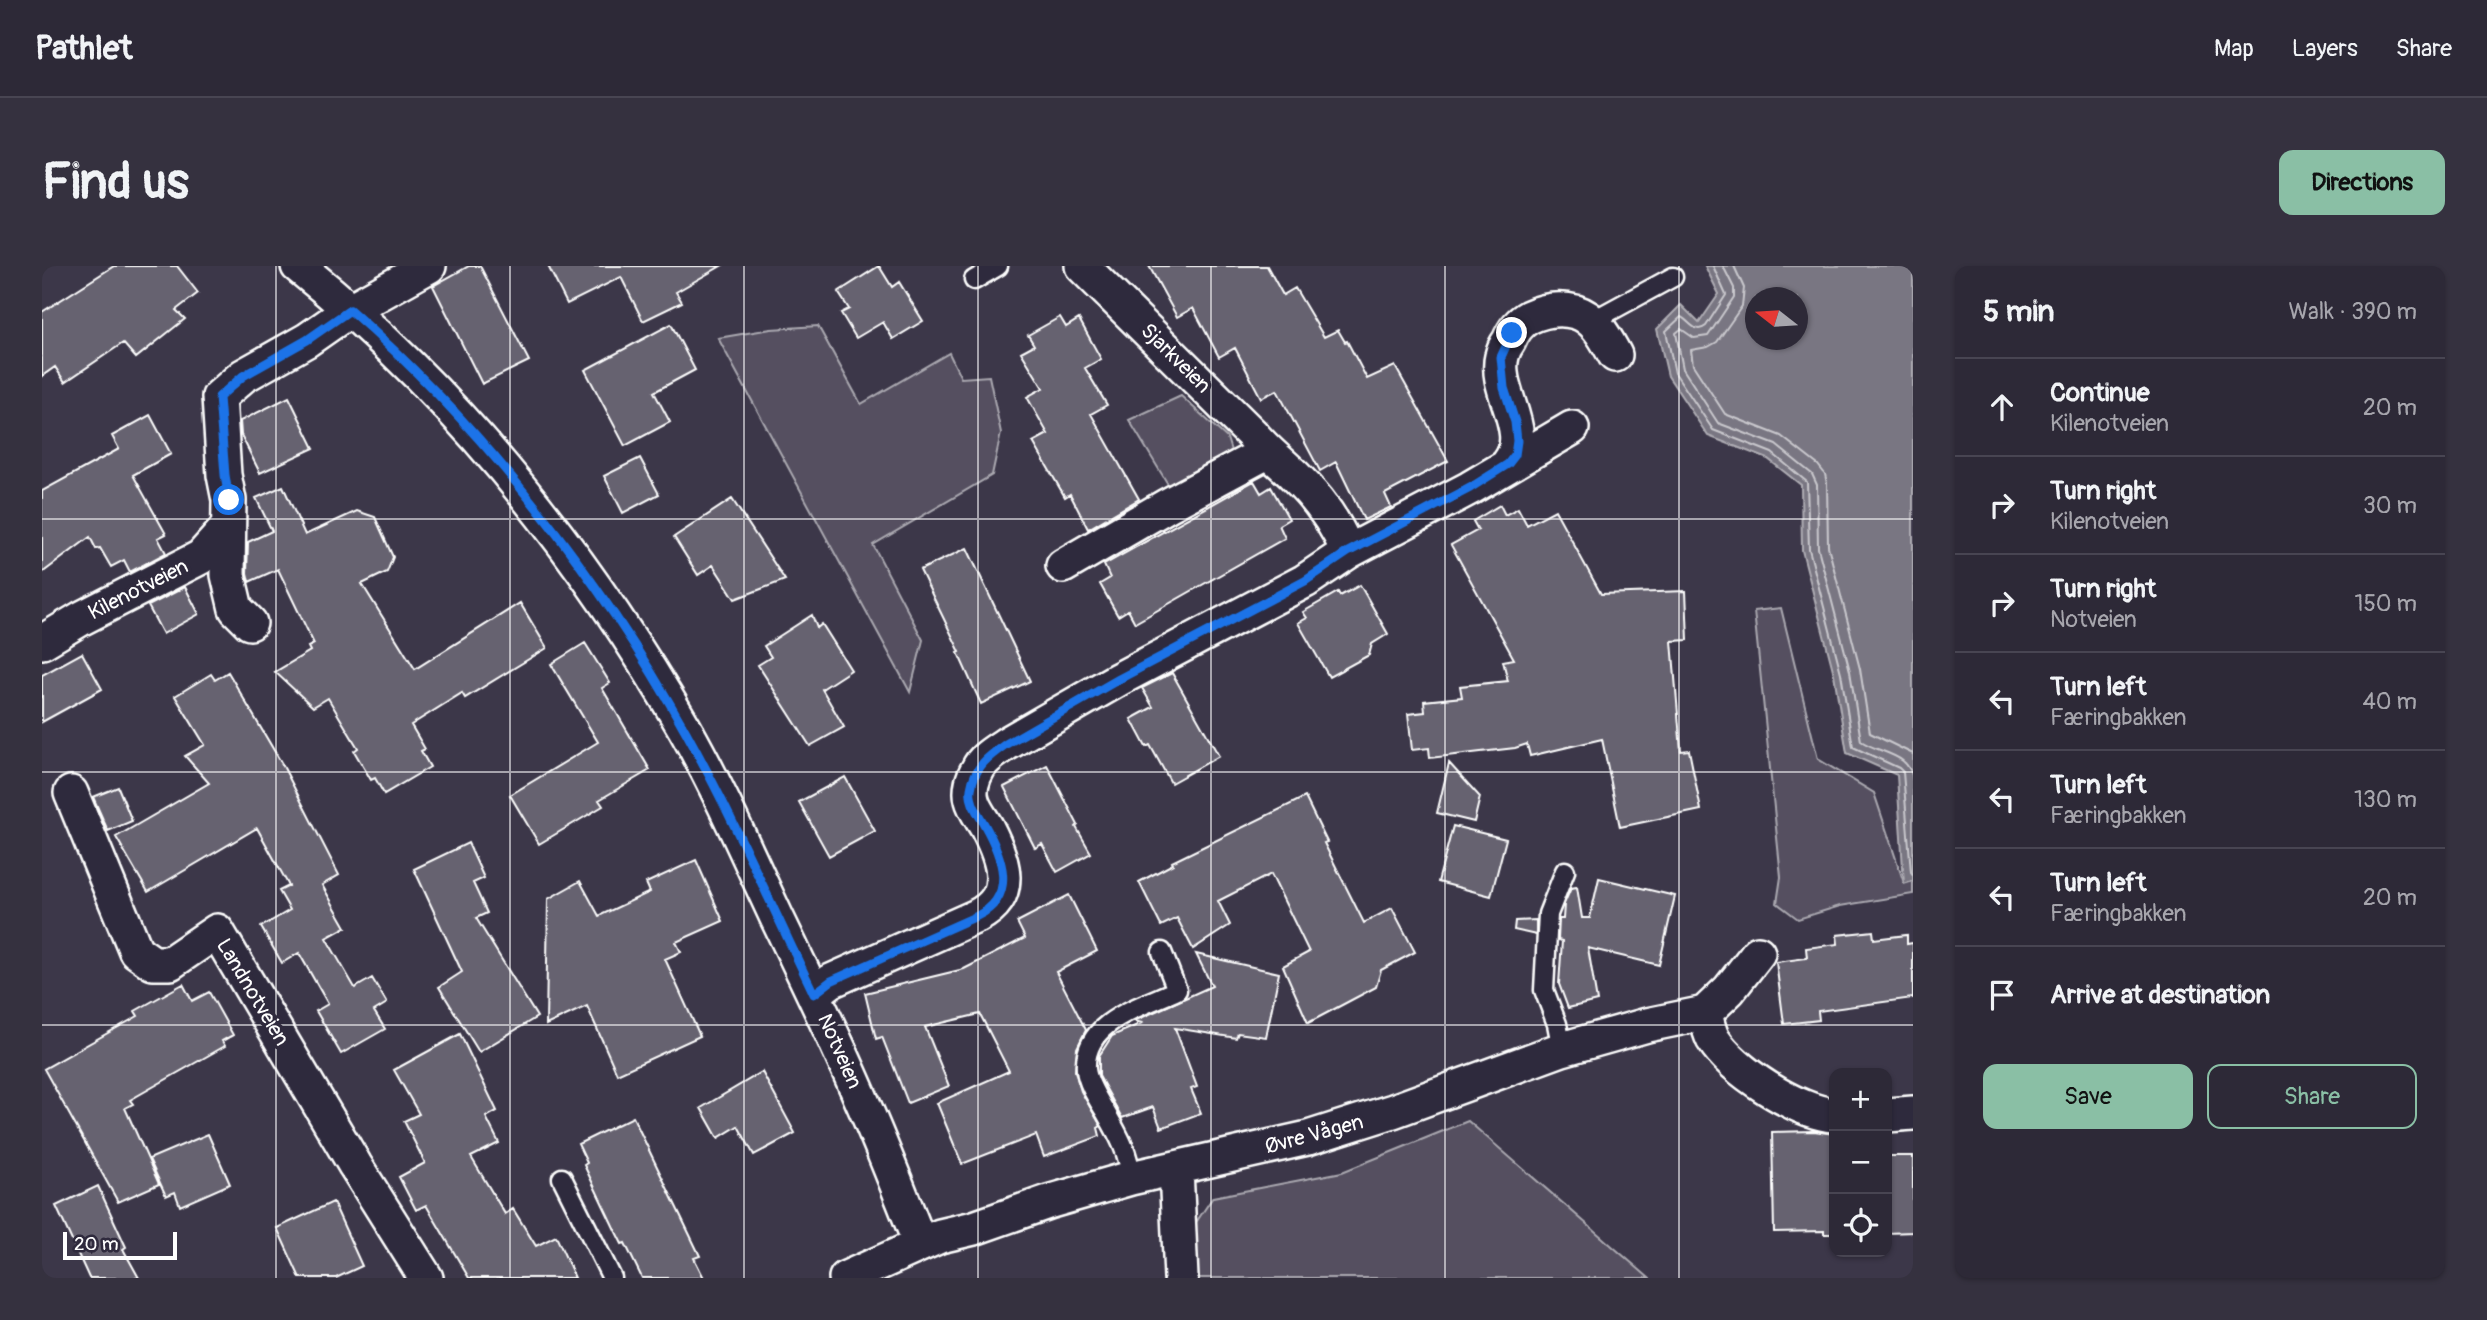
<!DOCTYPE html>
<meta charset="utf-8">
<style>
:root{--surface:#2d2937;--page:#35313f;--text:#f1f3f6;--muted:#a7a6ad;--line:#484552;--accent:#8abfa5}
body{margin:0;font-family:Pangolin,sans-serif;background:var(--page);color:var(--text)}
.controls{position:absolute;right:21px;bottom:21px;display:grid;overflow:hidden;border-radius:14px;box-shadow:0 2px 5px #0004}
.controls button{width:63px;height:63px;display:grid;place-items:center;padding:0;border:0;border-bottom:2px solid var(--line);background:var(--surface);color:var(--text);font:35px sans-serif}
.compass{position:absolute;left:1703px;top:21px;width:63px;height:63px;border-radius:50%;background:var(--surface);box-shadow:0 2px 5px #0004;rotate:287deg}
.scale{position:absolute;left:21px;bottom:18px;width:114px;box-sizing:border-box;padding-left:7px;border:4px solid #fff;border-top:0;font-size:19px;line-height:24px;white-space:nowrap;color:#fff;-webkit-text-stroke:5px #2f2a3d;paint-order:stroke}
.stop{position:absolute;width:21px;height:21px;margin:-16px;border:5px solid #1a73e8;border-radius:50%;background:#fff}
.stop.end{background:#1a73e8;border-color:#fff;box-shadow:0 2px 7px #0008}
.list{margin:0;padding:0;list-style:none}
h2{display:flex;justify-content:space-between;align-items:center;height:91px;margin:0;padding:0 28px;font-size:30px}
h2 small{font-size:23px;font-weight:400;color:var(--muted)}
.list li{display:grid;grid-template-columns:46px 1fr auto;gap:21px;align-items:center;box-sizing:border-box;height:98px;padding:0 28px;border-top:2px solid var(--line)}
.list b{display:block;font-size:26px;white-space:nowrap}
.list p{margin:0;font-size:23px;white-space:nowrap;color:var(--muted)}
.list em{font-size:23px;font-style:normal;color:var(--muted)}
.actions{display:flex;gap:14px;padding:21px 28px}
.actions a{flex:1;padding:16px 0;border:2px solid var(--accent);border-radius:14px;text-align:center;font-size:24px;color:var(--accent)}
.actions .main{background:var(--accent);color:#111}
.icon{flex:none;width:38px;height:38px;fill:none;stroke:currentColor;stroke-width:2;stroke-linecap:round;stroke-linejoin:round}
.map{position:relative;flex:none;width:1871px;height:1012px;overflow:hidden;border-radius:14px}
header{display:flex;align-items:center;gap:42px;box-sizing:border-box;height:98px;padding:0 35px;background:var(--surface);border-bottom:2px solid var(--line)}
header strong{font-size:33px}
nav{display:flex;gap:38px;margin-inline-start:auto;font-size:24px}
.intro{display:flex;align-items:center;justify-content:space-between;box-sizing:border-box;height:168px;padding:0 42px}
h1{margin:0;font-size:49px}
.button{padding:18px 32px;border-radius:14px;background:var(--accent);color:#111;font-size:24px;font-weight:700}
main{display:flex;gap:42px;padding:0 42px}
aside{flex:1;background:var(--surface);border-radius:14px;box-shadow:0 2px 5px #0004}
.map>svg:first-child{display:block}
</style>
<header>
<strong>Pathlet</strong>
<nav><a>Map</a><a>Layers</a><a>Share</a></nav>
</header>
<div class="intro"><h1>Find us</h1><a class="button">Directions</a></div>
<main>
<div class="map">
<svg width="1871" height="1012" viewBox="0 0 1871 1012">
<rect width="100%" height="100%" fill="#3c3749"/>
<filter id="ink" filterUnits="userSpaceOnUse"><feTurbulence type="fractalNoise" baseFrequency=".0143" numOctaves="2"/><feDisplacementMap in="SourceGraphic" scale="14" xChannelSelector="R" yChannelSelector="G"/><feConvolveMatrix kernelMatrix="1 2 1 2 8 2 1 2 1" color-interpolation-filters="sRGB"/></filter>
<g filter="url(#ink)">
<path fill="#555060" stroke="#aaa8b0" stroke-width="2" d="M776,60L819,138L907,87L919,112L947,110L959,167L950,209L831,279L881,374L868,426L676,72L729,63Z
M1139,130L1185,172L1189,185L1182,196L1130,225L1087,154Z
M1739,342L1776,493L1832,527L1862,617L1871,615V628L1798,640L1756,653L1735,637L1739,611L1712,345Z
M1426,855L1607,1012H1152L1149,964L1171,931L1300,906Z"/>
<path fill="#797682" stroke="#afadb4" stroke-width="2" fill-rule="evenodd" d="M1663,0H1871V615L1862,618L1855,509L1805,487L1792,408L1760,284L1759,219L1726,193L1666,170L1626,110L1615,63L1639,39L1657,57L1677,28ZM1714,32H1756V74H1714Z"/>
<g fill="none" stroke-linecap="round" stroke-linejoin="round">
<path stroke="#c9c8cd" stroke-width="2" d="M1671,0L1684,29L1664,60C1653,69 1648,55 1639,51L1624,65L1633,107L1671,164L1730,187L1765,216L1767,283L1799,407L1811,481L1857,502L1861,506L1869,606L1871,609
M1681,0L1692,22V31L1666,70L1652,72L1639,63L1634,67L1641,103L1676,157L1734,179L1770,208L1775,219L1776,282L1808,405L1819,475C1838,488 1869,487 1871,515
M1692,0L1702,22L1700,40L1675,76L1666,81L1649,84L1651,99L1683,148L1739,170L1776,199L1783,208L1785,218L1786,280L1818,403L1828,467L1871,488"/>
</g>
<path fill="#666270" stroke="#fff" stroke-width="2" d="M72,0H135L156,27L134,44L143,53L94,92L81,77L23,116L13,101L0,110V46Z
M427,0H438L487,95L440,118L391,20Z
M506,0H679L634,26L640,36L601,55L579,11L525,38Z
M837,0L850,21L857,16L881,55L851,73L841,56L814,72L799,47L807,43L796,26Z
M1107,0H1225L1241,29L1253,22L1282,71L1296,64L1303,76L1305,75L1325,113L1353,100L1406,195L1343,228L1349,241L1322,254L1294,196L1278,205L1235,124L1219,132L1193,82L1177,91L1151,42L1135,51Z
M1018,51L1024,61L1037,53L1059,93L1043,102L1065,139L1049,148L1097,233L1046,263L1028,228L1023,231L991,176L1006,168L985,131L1001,122L979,86L992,79L986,69Z
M629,58L653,104L612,126L628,156L583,180L543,104Z
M247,131L272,182L218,207L199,169L198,155Z
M108,149L129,188L91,209L124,268L116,272L124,287L88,306L82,294L69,301L58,282L54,283L48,271L0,307V225L77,183L70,170Z
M598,192L617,228L581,247L562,210Z
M1212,215L1219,227L1229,221L1247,253L1237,259L1243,272L1093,357L1086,344L1076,350L1058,318L1068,312L1062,299Z
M241,220L263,269L315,245L333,251L351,291L345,306L320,318L373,403L478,337L505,382L423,432L420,427L369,459L383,483L379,485L388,501L342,528L333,512L329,514L312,485L316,482L286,432L271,441L233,406L268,385L266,381L272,378L236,303L207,316L205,307L206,276L230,265L214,232Z
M690,233L743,314L693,333L671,299L656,309L632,271Z
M1458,239L1463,249L1476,242L1485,259L1513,244L1559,328L1644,325L1646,374L1630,375L1639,485L1647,484L1659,544L1578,561L1560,473L1488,490L1485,478L1473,482L1388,492L1387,482L1370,484L1366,448L1383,446L1382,435L1420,431L1418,420L1466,415L1461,395L1472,393L1409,279L1436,264L1431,255Z
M925,282L988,415L939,438L916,387L918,386L878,304Z
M1318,319L1346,368L1330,378L1327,389L1287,411L1256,357L1265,352L1261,346L1296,326L1298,330Z
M143,321L157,348L121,368L106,340Z
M770,349L775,362L780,358L809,404L780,423L802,461L768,480L716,399L729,391L722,380Z
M543,377L568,417L560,422L608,504L557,534L561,540L497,578L468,529L556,476L509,398Z
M40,387L60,423L0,456V409Z
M186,406L240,498L297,609L280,619L304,661L284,672L313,722L330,712L345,737L332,745L343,763L299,788L274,745L286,738L257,687L240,697L219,661L248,644L237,625L247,620L215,562L106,626L74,571L167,517L143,490L163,479L133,430L169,408L173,414Z
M1130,407L1177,490L1129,517L1108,479L1104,481L1089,453L1111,441L1100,422Z
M1407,497L1438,531L1432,556L1395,547Z
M1005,499L1036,559L1034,561L1049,587L1015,606L1000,578L993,582L962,521Z
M803,511L833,565L787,590L757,536Z
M76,521L90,555L66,565L51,531Z
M1263,531L1285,576L1282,577L1322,657L1350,642L1373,686L1339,704L1334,721L1266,757L1241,700L1267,686L1229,608L1176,635L1188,659L1151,683L1135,652L1119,660L1097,616L1131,598L1130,596Z
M1411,560L1464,573L1449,630L1396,616Z
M426,577L442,612L431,617L445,647L434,652L495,751L437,786L397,721L420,706L372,603Z
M654,594L681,655L634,676L639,686L623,693L658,770L575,808L545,740L504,759L506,633L538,615L557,650L608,626L604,617Z
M1557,612L1633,630L1617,699L1546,682L1555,735L1526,742L1517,718L1520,675L1516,674L1517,653H1521L1522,638L1529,622L1535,621L1540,652H1548Z
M1027,629L1055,685L1014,706L1044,764L1035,782L1033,805L1039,825L1059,860L1056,862L1058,870L1002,891L994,869L920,898L895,837L967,805L938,748L883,761L907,820L866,837L840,771L834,773L823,727L922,703L983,672L975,656Z
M1494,654V669L1472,664L1473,655Z
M1831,665L1832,673L1865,669V678L1871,677V732L1776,745L1777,754L1742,758L1734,696L1765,692L1764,682L1796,678L1795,669Z
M1154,688L1237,707L1224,771L1196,767L1194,772L1133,762L1155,821L1149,823L1159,847L1119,862L1111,841L1080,852L1057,810V790L1070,770L1100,757L1092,755L1170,720Z
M141,718L150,735L167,726L191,769L180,775L183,780L88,834L91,838L83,842L117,918L76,936L2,803L96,750L93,745Z
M418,768L455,845L444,851L457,877L429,891L463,948L471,943L494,980L514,970L533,1012H427L384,939L374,944L357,911L383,897L362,855L377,848L352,804Z
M720,806L753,867L712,889L696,860L676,872L659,842Z
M591,851L658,990L652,992L662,1012H600L583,977L580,978L574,966L542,899L545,897L536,878Z
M1772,865L1792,868V968H1782V965L1732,966L1730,866Z
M166,868L188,918L138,940L133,926L124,930L107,893Z
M1845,868L1847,890H1871V966L1845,967Z
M56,920L84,981L81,983L97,1012H47L14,940Z
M291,936L320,1000L294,1012H258L235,962Z"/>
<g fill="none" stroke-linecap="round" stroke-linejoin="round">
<g stroke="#fff" stroke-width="23">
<path id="lane" d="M932,14L956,0
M1550,55L1631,11
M1520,783L1515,758L1502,724L1506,648L1523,605
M520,912L570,1012
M1089,912C1087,887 1076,868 1064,847C1057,835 1045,817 1044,803C1041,755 1099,741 1135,724L1120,686"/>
</g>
<g stroke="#fff" stroke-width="38">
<path id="street" d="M256,0C414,127 542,288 643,463C678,525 706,590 736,654C765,714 794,774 820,835C841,882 859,930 878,977
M1040,0L1210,168C1224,185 1238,195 1253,210C1276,232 1294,257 1306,286
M1466,198C1492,166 1451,125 1460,90C1461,85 1464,79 1467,75C1471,65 1478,56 1487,51C1502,44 1519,42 1534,46C1554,52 1564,73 1573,89
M1021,300L1126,239L1225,186
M208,357L194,343L186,309L187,234L182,209L177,131L201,110L265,74L308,44L387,0
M0,376L40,352L159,291L185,262
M29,527L94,685L111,697H128L175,665L313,899L384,1012
M772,728L789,715L935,650C974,630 962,595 945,562C940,553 932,543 930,534C927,524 931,511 936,503C941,492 954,485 964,478L1077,413L1263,315L1306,286L1428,222L1530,162
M1663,747C1665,756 1667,765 1671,773C1691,805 1755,846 1792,849
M1845,849L1871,847
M1134,903L1139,1012
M804,1012L898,970L932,962L1006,936L1089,912L1266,872L1351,845L1520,783L1605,759L1663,747L1687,724L1716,687"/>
</g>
<use href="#lane" stroke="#2f2a3d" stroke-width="18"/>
<use href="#street" stroke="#2f2a3d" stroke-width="33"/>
</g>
</g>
<g fill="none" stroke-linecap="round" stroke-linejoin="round" filter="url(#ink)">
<path stroke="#1a73e8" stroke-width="9" d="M187,234L183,209L177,131L201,110L265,74L308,44C441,161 558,311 644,466C691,551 730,641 772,728L789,715L935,650C976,630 960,590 942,558C936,547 927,536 929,523C932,501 947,490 964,478L1077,413L1263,315L1306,286L1428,222L1466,198L1473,189L1475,175L1473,156L1462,122L1459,91L1470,67"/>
</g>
<path fill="none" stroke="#fff" stroke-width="2" stroke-opacity="0.55" d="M234,0V1012M468,0V1012M702,0V1012M936,0V1012M1169,0V1012M1403,0V1012M1637,0V1012M0,253H1871M0,506H1871M0,759H1871"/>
<g text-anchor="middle" stroke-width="7" stroke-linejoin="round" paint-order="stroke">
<g font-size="21" fill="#fff" stroke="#2f2a3d">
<text transform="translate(1134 92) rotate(45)" y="7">Sjarkveien</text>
<text transform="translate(96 323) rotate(-27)" y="7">Kilenotveien</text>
<text transform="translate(211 726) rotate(59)" y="7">Landnotveien</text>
<text transform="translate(798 785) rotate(66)" y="7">Notveien</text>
<text transform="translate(1272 868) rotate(-15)" y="7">Øvre Vågen</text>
</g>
</g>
</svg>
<div class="controls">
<button>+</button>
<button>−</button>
<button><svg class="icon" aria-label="locate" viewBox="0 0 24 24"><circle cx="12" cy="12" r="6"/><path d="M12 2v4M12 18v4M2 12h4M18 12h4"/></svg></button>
</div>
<svg class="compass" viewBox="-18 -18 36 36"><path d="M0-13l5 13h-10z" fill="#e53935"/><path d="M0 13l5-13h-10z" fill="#a7a6ad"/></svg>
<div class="scale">20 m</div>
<div class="stop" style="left:187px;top:234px"></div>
<div class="stop end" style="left:1470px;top:67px"></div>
</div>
<aside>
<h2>5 min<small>Walk · 390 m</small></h2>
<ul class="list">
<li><svg class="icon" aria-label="ahead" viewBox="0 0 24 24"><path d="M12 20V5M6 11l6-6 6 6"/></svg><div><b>Continue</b><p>Kilenotveien</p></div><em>20 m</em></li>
<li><svg class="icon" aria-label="right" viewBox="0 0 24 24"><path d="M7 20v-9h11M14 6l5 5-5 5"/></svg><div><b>Turn right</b><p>Kilenotveien</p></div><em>30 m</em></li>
<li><svg class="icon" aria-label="right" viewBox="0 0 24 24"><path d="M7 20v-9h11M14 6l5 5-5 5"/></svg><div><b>Turn right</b><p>Notveien</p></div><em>150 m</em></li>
<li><svg class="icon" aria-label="left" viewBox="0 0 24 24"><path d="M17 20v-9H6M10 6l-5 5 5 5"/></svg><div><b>Turn left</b><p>Færingbakken</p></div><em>40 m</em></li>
<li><svg class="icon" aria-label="left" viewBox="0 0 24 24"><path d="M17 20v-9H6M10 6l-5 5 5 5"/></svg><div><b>Turn left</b><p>Færingbakken</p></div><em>130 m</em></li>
<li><svg class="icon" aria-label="left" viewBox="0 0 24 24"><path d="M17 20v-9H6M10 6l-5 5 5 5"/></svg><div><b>Turn left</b><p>Færingbakken</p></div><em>20 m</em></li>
<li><svg class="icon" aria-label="arrive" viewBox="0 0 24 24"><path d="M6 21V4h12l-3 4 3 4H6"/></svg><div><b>Arrive at destination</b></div></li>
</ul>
<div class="actions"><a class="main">Save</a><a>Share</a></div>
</aside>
</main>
